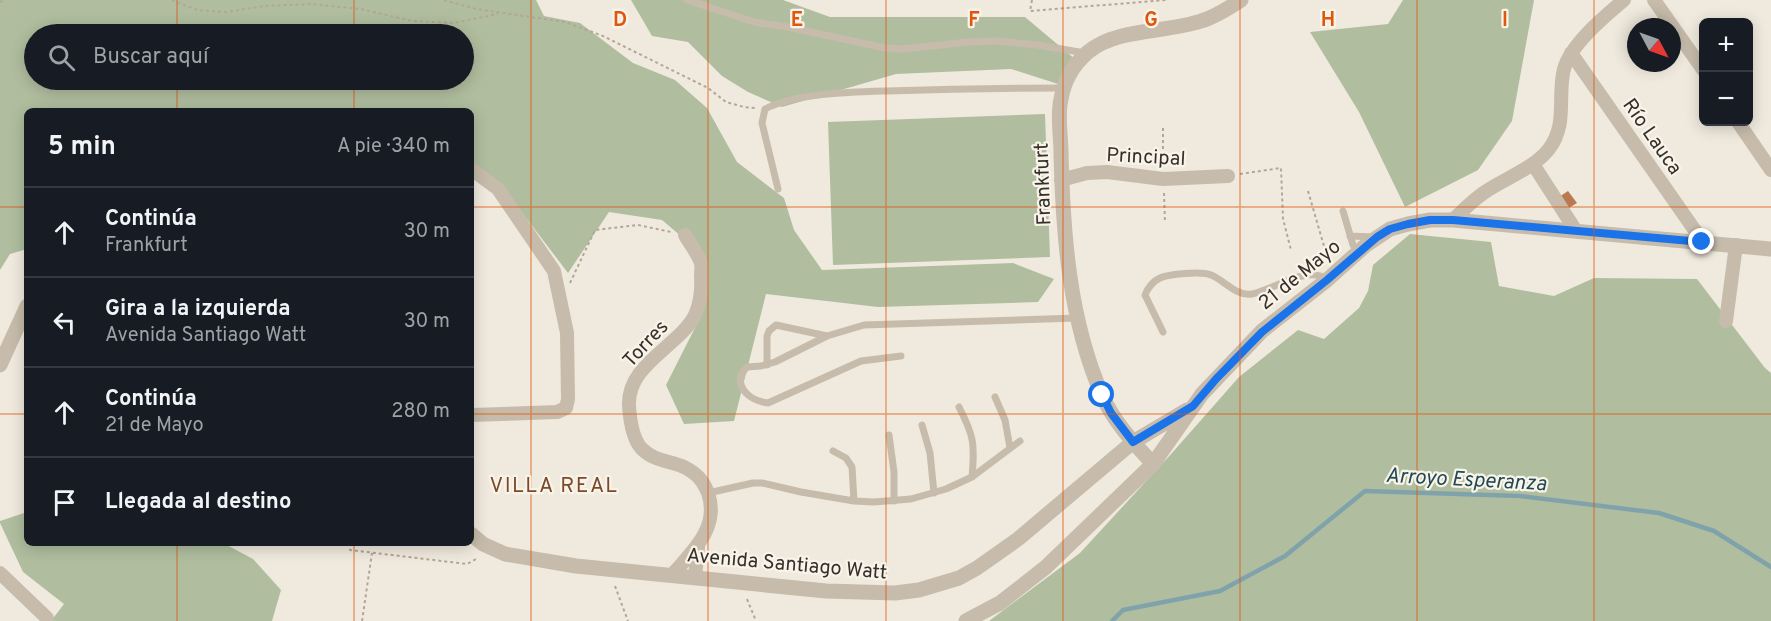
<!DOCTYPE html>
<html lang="es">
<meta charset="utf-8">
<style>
:root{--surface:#171b24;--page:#20242c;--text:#f1f3f6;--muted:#9ea1a6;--line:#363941}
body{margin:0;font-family:Overpass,sans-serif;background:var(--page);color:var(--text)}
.controls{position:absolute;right:18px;top:18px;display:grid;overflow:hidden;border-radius:9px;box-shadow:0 3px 15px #0003}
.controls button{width:54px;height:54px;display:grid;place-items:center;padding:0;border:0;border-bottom:2px solid var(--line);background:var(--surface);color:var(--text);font:30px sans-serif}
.compass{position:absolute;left:1627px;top:18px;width:54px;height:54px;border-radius:50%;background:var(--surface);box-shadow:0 3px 15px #0003;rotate:131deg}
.stop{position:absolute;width:18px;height:18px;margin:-14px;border:4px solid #1a73e8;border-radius:50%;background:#fff}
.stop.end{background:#1a73e8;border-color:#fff;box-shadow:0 2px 6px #0008}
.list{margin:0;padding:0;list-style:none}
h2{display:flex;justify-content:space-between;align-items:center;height:78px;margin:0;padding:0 24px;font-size:26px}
h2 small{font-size:20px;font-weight:400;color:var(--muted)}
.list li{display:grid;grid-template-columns:39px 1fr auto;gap:18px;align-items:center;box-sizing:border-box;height:90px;padding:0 24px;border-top:2px solid var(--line)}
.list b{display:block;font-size:22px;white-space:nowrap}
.list p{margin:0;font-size:20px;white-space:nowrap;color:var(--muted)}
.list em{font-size:20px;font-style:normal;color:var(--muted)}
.icon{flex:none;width:33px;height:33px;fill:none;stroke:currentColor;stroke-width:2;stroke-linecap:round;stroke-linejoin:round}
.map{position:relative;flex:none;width:1771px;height:621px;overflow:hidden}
.search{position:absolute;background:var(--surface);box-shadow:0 3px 15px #0003;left:24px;top:24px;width:450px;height:66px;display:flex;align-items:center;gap:15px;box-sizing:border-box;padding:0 21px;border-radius:33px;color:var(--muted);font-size:22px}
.panel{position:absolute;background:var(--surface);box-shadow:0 3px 15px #0003;left:24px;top:108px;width:450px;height:438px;border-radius:9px}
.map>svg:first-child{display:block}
</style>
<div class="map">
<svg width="1771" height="621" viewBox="0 0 1771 621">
<rect width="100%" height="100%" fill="#f0eade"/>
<path fill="#b0be9f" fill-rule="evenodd" d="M0,0H536L544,16L580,23L633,63L675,80L707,108L737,162L784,198L794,230L822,270L1013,263L1054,279L1038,302L878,307L766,294L734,421L684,424L666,385L701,316L695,248L662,220L609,212L568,273L504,189L471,172V111H27V249L10,254L0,270ZM34,34H464V80H34Z
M631,0H783L830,17H1025L1076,60L1058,84L1011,69L896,74L782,107L748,92L722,76L688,42L652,36Z
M1403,0H1534L1512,121L1478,170L1405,207L1359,112L1310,32L1388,24Z
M1045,114L1050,257L833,265L828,122Z
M1410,234L1491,242L1499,286L1554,296L1594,278L1697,279L1765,368L1771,373V621H989L1080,553L1172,453L1239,377L1298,330L1324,339L1359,308L1368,291L1373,265Z
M27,512V543H223L253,559L281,590L272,621H51L64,604L23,572L0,523V521Z"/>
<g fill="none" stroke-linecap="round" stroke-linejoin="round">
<path stroke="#80a3ab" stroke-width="4.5" d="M1112,621L1123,610L1220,591L1285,556L1365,491L1520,496L1659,513L1714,531L1771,567"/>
</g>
<path fill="#bb7952" d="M1568,191L1577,203L1567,209L1559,197Z"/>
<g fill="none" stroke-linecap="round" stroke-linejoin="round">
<path stroke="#b3a695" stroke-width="2" stroke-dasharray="3 3" stroke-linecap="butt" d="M172,0L197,10L227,12L264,6L311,4L361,9L412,21L454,23L498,14
M444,0L476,9L565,22L603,36L708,88L726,102L744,107L755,108
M1032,0L1030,11L1166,0
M0,2L5,0
M1163,167V127
M1240,174L1281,168L1283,219L1291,250
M1308,191L1328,260
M1164,193L1165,223
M570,283L595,230L638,225L671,232
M349,543L350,550L467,564L478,558
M615,586L628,621
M747,599L756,621
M362,621L372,553"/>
<path stroke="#c7bcab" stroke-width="7" d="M687,0L754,22L788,27L885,48L903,49L968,42L996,41L1038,45L1085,53
M778,189L762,123L765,109C796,93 852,92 887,91C946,89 1004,88 1063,88
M1343,211L1353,245
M1350,236L1374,237
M1163,332L1145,295C1147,289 1153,281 1160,278C1168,274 1202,271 1211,275C1224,280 1237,297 1252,294C1273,290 1309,264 1327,280
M901,356L861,361L768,403C749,401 730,384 747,367L761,366L775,362L827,336L864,325L1077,318
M767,365V336L769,331L776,325L827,336
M995,397L1005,420L1010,448
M959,407C974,436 975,444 972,477
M922,425L930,453L934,493
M889,435L894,472V501
M833,451L846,458L852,467L854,501
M708,493L753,483H762L801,492L854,501L874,502L911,499L946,489L972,477L1020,441"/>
<path stroke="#c7bcab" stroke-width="14" d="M1654,0L1704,71
M1571,53L1703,242
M1738,122L1771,170
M1533,164L1576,231
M471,169L498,189L554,271L567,333L568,399L566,408L557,412L471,415
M1061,180L1087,173L1107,172L1163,179L1228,176
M1453,220C1464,209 1475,198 1488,190C1508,177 1534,168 1549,149C1568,124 1557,96 1564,69C1571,44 1604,17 1624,0
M1726,321L1736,245
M0,573L47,618
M672,575C693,551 720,527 708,493C703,480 696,473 684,467C670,461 654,461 642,449C633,440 630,420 629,406C627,365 676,348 694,317C700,306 702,289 701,277C701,273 702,267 701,263C698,254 690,244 685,235
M695,577L698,547"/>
<path stroke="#c7bcab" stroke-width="15" d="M0,365L27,306
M1153,464C1134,443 1113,421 1102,395C1069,319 1063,235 1061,153C1061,136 1057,116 1061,99C1064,81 1074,64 1088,52C1117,28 1166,33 1201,21C1215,17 1229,8 1241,0
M471,534L483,544L505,554L576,566L826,591L895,593L919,590L959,578L977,568L1018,539L1133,442L1187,410
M966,621L1000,603L1046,567L1153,464L1202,394L1262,331L1327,280L1366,245L1390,229L1408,224L1430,220H1453L1771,249"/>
</g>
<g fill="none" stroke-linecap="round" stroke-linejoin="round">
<path stroke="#1a73e8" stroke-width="8" d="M1102,395L1111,413L1133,442L1193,406L1216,379L1262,332L1327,280L1377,237L1390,229L1408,224L1430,220H1453L1702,242"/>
</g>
<path fill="none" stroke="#df570e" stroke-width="1.5" stroke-opacity="0.55" d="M177,0V34M354,0V34M531,0V621M708,0V621M886,0V621M1063,0V621M1240,0V621M1417,0V621M1594,0V621M177,80V111M354,80V111M0,207H27M471,207H1771M0,414H27M471,414H1771M177,543V621M354,543V621"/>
<g text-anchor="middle" stroke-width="4.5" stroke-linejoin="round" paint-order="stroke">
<g font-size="20" fill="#362f2a" stroke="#f8f4ea">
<text transform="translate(1653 136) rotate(55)" y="7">Río Lauca</text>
<text transform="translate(1146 156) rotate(3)" y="7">Principal</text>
<text transform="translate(1042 184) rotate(-92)" y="7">Frankfurt</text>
<text transform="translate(1299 274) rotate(-39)" y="7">21 de Mayo</text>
<text transform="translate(645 343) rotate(-47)" y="7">Torres</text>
<text transform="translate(787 563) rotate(5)" y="7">Avenida Santiago Watt</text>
</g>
<g font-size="21" font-style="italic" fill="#234a54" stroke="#f8f4ea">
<text transform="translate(1466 479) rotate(3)" y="7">Arroyo Esperanza</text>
</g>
<g font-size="21" letter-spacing="1.5" fill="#7d492a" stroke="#f8f4ea">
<text x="554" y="492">VILLA REAL</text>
</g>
</g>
<g font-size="20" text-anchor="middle" font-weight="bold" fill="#df570e" stroke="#f8f4ea" stroke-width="4.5" stroke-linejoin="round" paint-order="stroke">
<text x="620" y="26">D</text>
<text x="797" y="26">E</text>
<text x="974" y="26">F</text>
<text x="1151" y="26">G</text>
<text x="1328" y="26">H</text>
<text x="1505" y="26">I</text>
</g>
</svg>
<div class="controls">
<button>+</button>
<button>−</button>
</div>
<svg class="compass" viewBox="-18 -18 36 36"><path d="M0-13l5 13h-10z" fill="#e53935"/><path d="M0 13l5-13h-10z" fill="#9ea1a6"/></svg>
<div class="stop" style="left:1102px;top:395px"></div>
<div class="stop end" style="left:1702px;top:242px"></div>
<div class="search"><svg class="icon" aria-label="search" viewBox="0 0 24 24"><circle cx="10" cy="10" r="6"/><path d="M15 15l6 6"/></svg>Buscar aquí</div>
<section class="panel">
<h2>5 min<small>A pie · 340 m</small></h2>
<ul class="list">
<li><svg class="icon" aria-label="ahead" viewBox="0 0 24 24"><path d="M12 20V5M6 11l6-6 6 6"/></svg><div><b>Continúa</b><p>Frankfurt</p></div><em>30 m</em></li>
<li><svg class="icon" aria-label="left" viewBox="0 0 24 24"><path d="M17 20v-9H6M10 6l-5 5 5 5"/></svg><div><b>Gira a la izquierda</b><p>Avenida Santiago Watt</p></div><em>30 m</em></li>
<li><svg class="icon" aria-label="ahead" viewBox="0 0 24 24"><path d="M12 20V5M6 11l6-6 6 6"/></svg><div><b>Continúa</b><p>21 de Mayo</p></div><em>280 m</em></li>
<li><svg class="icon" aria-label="arrive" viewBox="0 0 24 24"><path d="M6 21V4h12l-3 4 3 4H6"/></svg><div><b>Llegada al destino</b></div></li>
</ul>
</section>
</div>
